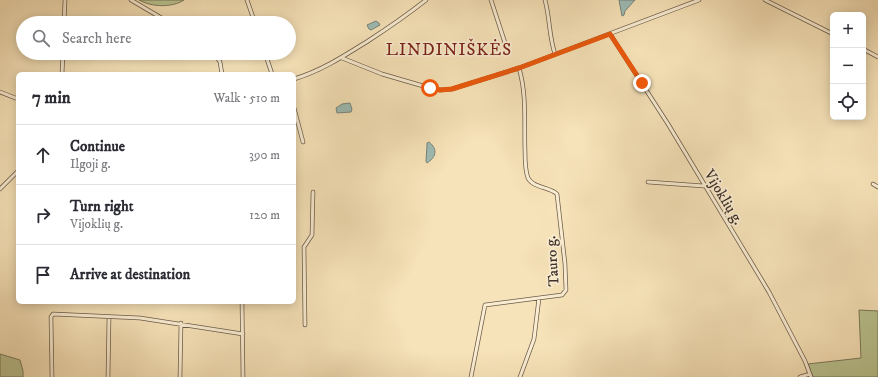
<!DOCTYPE html>
<meta charset="utf-8">
<style>
:root{--surface:#fff;--page:#f2f2f3;--text:#2b2b33;--muted:#7c7c81;--line:#e1e1e2}
body{margin:0;font-family:"IM FELL DW Pica",serif;background:var(--page);color:var(--text)}
.controls{position:absolute;right:12px;top:12px;display:grid;overflow:hidden;border-radius:6px;box-shadow:0 2px 10px #0003}
.controls button{width:36px;height:36px;display:grid;place-items:center;padding:0;border:0;border-bottom:1px solid var(--line);background:var(--surface);color:var(--text);font:20px sans-serif}
.stop{position:absolute;width:12px;height:12px;margin:-9px;border:3px solid #ea580c;border-radius:50%;background:#fff}
.stop.end{background:#ea580c;border-color:#fff;box-shadow:0 1px 4px #0008}
.list{margin:0;padding:0;list-style:none}
h2{display:flex;justify-content:space-between;align-items:center;height:52px;margin:0;padding:0 16px;font-size:17px}
h2 small{font-size:13px;font-weight:400;color:var(--muted)}
.list li{display:grid;grid-template-columns:26px 1fr auto;gap:12px;align-items:center;box-sizing:border-box;height:60px;padding:0 16px;border-top:1px solid var(--line)}
.list b{display:block;font-size:15px;white-space:nowrap}
.list p{margin:0;font-size:13px;white-space:nowrap;color:var(--muted)}
.list em{font-size:13px;font-style:normal;color:var(--muted)}
.icon{flex:none;width:22px;height:22px;fill:none;stroke:currentColor;stroke-width:2;stroke-linecap:round;stroke-linejoin:round}
.map{position:relative;flex:none;width:878px;height:377px;overflow:hidden}
.search{position:absolute;background:var(--surface);box-shadow:0 2px 10px #0003;left:16px;top:16px;width:280px;height:44px;display:flex;align-items:center;gap:10px;box-sizing:border-box;padding:0 14px;border-radius:22px;color:var(--muted);font-size:15px}
.panel{position:absolute;background:var(--surface);box-shadow:0 2px 10px #0003;left:16px;top:72px;width:280px;height:232px;border-radius:6px}
.map>svg:first-child{display:block}
</style>
<div class="map">
<svg width="878" height="377" viewBox="0 0 878 377">
<rect width="100%" height="100%" fill="#f7e3b9"/>
<filter id="stains"><feTurbulence type="fractalNoise" baseFrequency=".005" numOctaves="4"/><feColorMatrix values="0 0 0 0 .2 0 0 0 0 .09 0 0 0 0 .02 0 0 0 .5 -.17"/></filter>
<radialGradient id="worn" r=".72"><stop offset=".6" stop-color="#630" stop-opacity="0"/><stop offset="1" stop-color="#630" stop-opacity=".3"/></radialGradient>
<path fill="#bac491" stroke="#7b7a5c" d="M139,0H184C172,8 151,7 139,0Z
M859,310L878,311V377H813L808,364L861,358Z
M0,354L20,360L23,371V377H0Z"/>
<path fill="#9ebdb6" stroke="#77847d" d="M619,0H635L625,11L624,15L622,16Z
M376,21L379,23L380,25L371,30L369,29L367,25Z
M350,103L352,109L351,112L337,113L336,108L342,104Z
M429,142C439,150 435,158 427,163L426,161L427,145V143Z"/>
<g fill="none" stroke-linecap="round" stroke-linejoin="round">
<g stroke="#6b5c4c" stroke-width="4.5">
<path id="minor" d="M131,0L170,23
M247,0L255,23
M491,0L507,49
M545,0C550,18 549,37 555,54
M765,0L833,34
M64,23L65,0
M610,34L668,124L769,292L805,361L811,377
M863,49L878,57
M214,53L220,62L222,74
M265,53L272,74
M342,58L382,74L430,88L440,90L452,89L519,68L699,0
M62,74L63,53
M294,79C321,71 344,56 368,41C388,28 407,15 426,0
M0,92L18,99
M294,108L303,142
M648,182L704,186
M873,184L878,187
M0,189L18,171
M242,302L243,377
M305,325L304,247L312,235L313,192
M52,377L51,317L53,314L140,318L243,334
M108,377L109,317
M180,377L181,323
M471,377L485,305L562,295L566,290L565,264L557,194C550,187 533,188 528,178C525,170 525,159 525,151C524,123 527,95 519,68
M520,377L534,339L539,298
M800,377L810,374"/>
</g>
<use href="#minor" stroke="#faedd2" stroke-width="3"/>
</g>
<g fill="none" stroke-linecap="round" stroke-linejoin="round">
<path stroke="#ea580c" stroke-width="5" d="M430,88L440,90L452,89L519,68L610,34L642,83"/>
</g>
<g text-anchor="middle" stroke-width="3.5" stroke-linejoin="round" paint-order="stroke">
<g font-size="15" fill="#3c2f28" stroke="#faedd2">
<text transform="translate(724 197) rotate(59)" y="5">Vijoklių g.</text>
<text transform="translate(552 261) rotate(-94)" y="5">Tauro g.</text>
</g>
<g font-size="17" letter-spacing="1" fill="#7a1f14" stroke="#faedd2">
<text x="449" y="55">LINDINIŠKĖS</text>
</g>
</g>
<rect width="100%" height="100%" filter="url(#stains)"/>
<rect width="100%" height="100%" fill="url(#worn)"/>
</svg>
<div class="controls">
<button>+</button>
<button>−</button>
<button><svg class="icon" aria-label="locate" viewBox="0 0 24 24"><circle cx="12" cy="12" r="6"/><path d="M12 2v4M12 18v4M2 12h4M18 12h4"/></svg></button>
</div>
<div class="stop" style="left:430px;top:88px"></div>
<div class="stop end" style="left:642px;top:83px"></div>
<div class="search"><svg class="icon" aria-label="search" viewBox="0 0 24 24"><circle cx="10" cy="10" r="6"/><path d="M15 15l6 6"/></svg>Search here</div>
<section class="panel">
<h2>7 min<small>Walk · 510 m</small></h2>
<ul class="list">
<li><svg class="icon" aria-label="ahead" viewBox="0 0 24 24"><path d="M12 20V5M6 11l6-6 6 6"/></svg><div><b>Continue</b><p>Ilgoji g.</p></div><em>390 m</em></li>
<li><svg class="icon" aria-label="right" viewBox="0 0 24 24"><path d="M7 20v-9h11M14 6l5 5-5 5"/></svg><div><b>Turn right</b><p>Vijoklių g.</p></div><em>120 m</em></li>
<li><svg class="icon" aria-label="arrive" viewBox="0 0 24 24"><path d="M6 21V4h12l-3 4 3 4H6"/></svg><div><b>Arrive at destination</b></div></li>
</ul>
</section>
</div>
